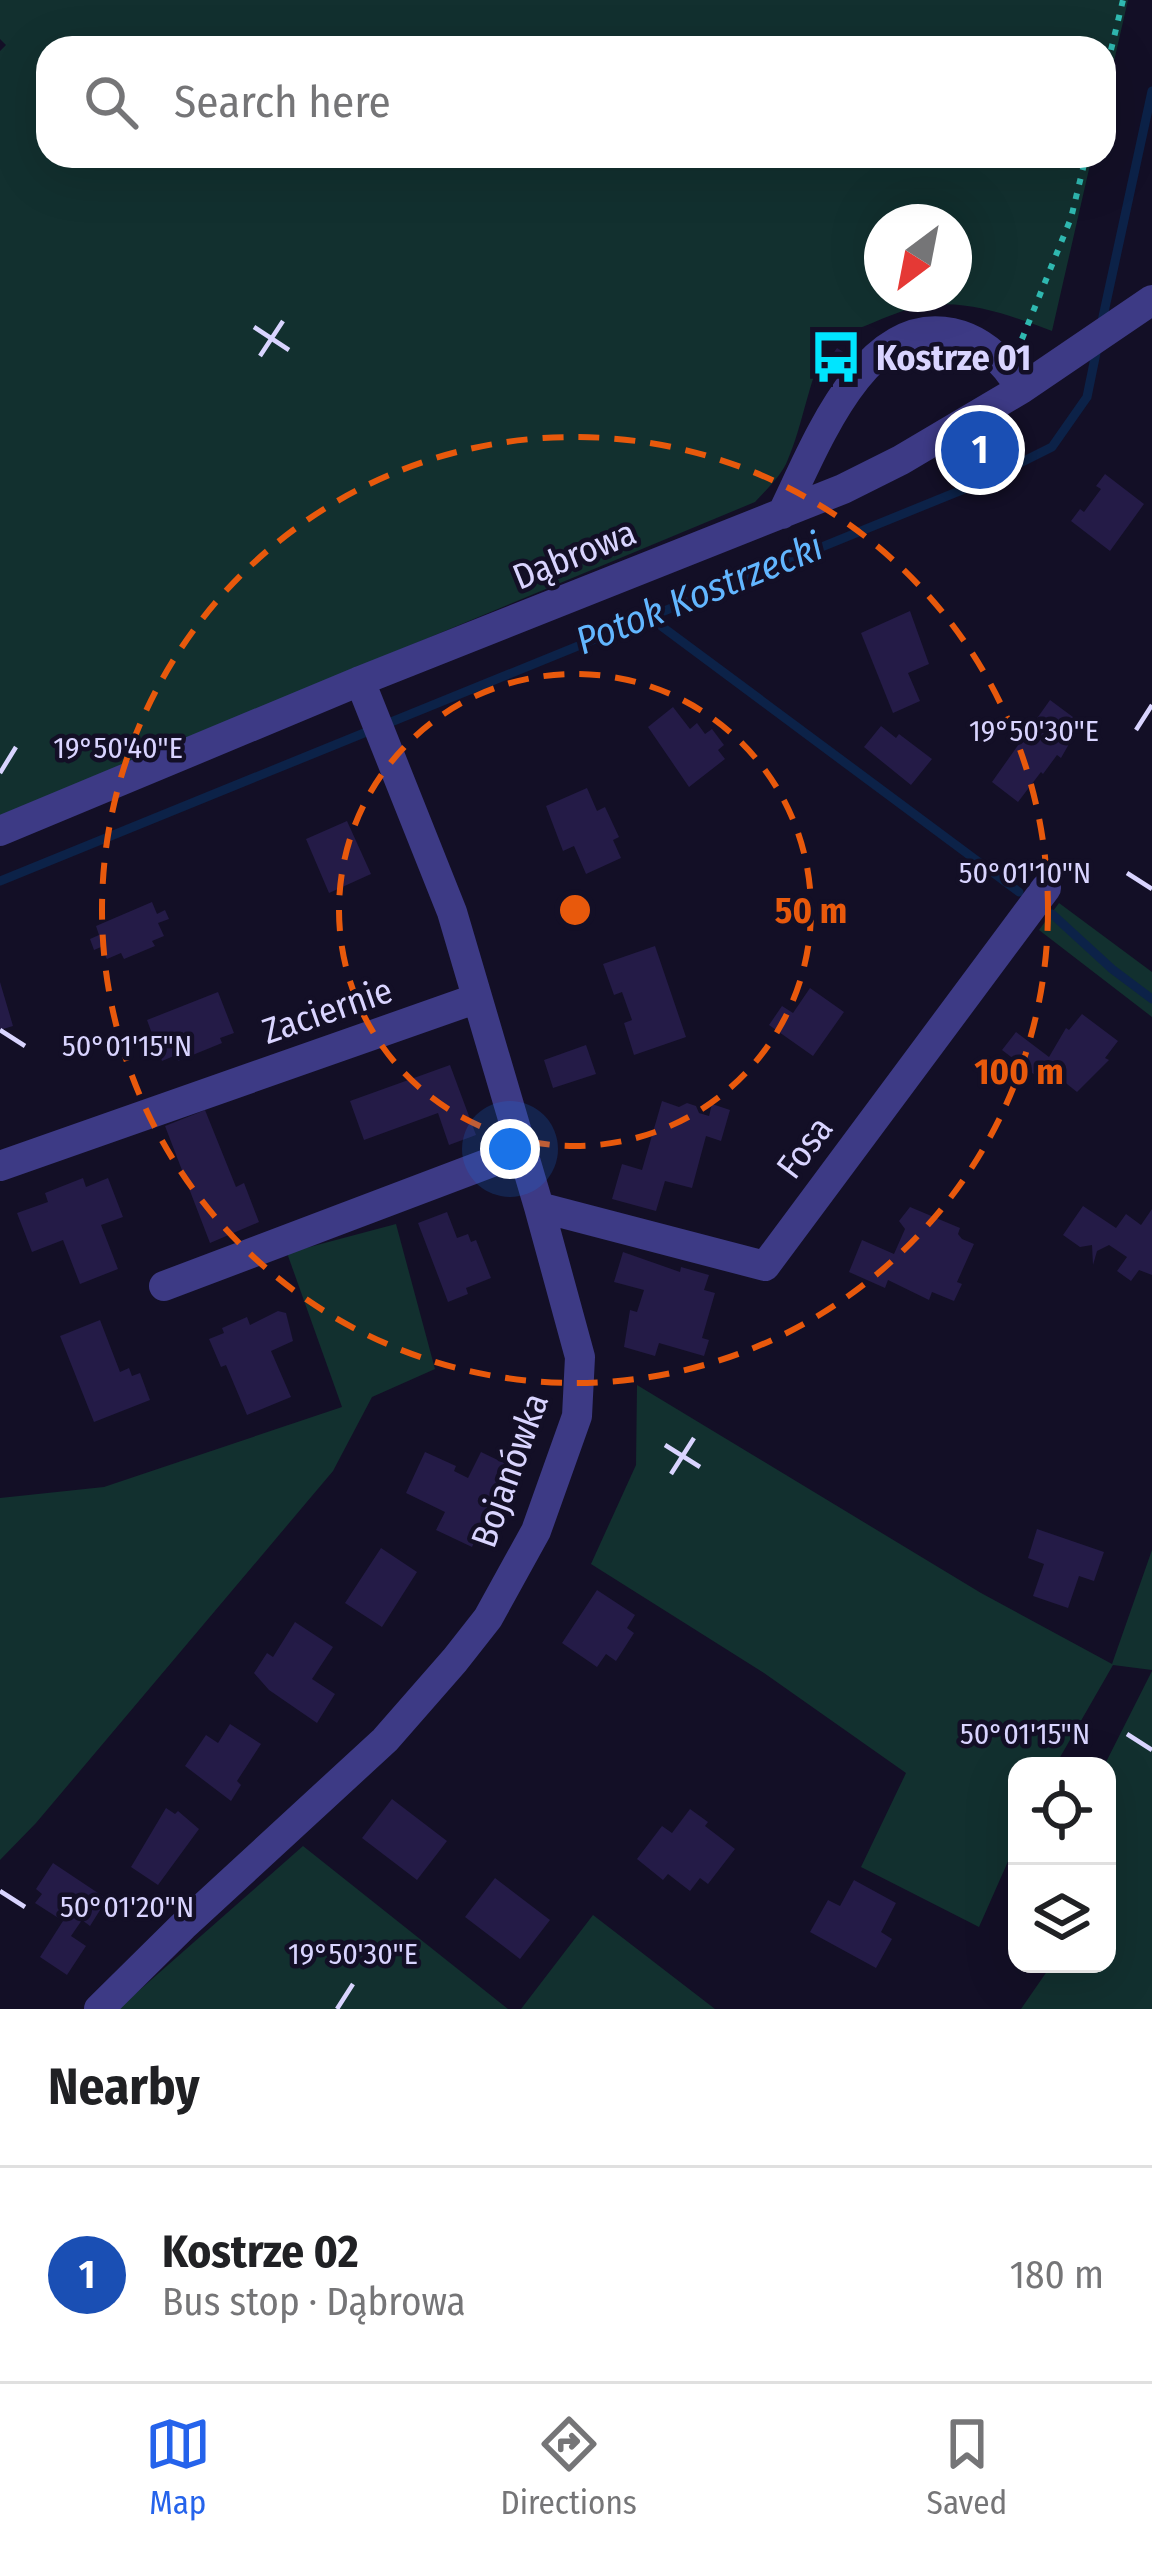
<!DOCTYPE html>
<meta charset="utf-8">
<style>
:root{--surface:#fff;--page:#f6f6f6;--text:#202124;--muted:#757577;--line:#e0e0e0;--accent:#2563eb}
body{margin:0;font-family:"Fira Sans Condensed",sans-serif;background:var(--page);color:var(--text)}
.controls{position:absolute;right:36px;bottom:36px;display:grid;overflow:hidden;border-radius:24px;box-shadow:0 12px 48px #0002}
.controls button{width:108px;height:108px;display:grid;place-items:center;padding:0;border:0;border-bottom:3px solid var(--line);background:var(--surface);color:var(--text);font:60px sans-serif}
.compass{position:absolute;left:864px;top:204px;width:108px;height:108px;border-radius:50%;background:var(--surface);box-shadow:0 12px 48px #0002;rotate:212deg}
.you{position:absolute;left:510px;top:1149px;width:42px;height:42px;margin:-30px;border:9px solid #fff;border-radius:50%;background:#1a73e8;box-shadow:0 0 0 18px #1a73e833}
.badge{display:grid;place-items:center;width:78px;height:78px;border-radius:50%;background:var(--accent);color:#fff;font-size:39px;font-weight:700}
.pin{position:absolute;translate:-50% -50%;border:6px solid #fff;box-shadow:0 3px 12px #0006}
.list{margin:0;padding:0;list-style:none}
h2{display:flex;justify-content:space-between;align-items:center;height:156px;margin:0;padding:0 48px;font-size:51px}
h2 small{font-size:39px;font-weight:400;color:var(--muted)}
.list li{display:grid;grid-template-columns:78px 1fr auto;gap:36px;align-items:center;box-sizing:border-box;height:216px;padding:0 48px;border-top:3px solid var(--line)}
.list b{display:block;font-size:45px;white-space:nowrap}
.list p{margin:0;font-size:39px;white-space:nowrap;color:var(--muted)}
.list em{font-size:39px;font-style:normal;color:var(--muted)}
.icon{flex:none;width:66px;height:66px;fill:none;stroke:currentColor;stroke-width:2;stroke-linecap:round;stroke-linejoin:round}
.map{position:relative;flex:none;width:1152px;height:2009px;overflow:hidden}
.search{position:absolute;background:var(--surface);box-shadow:0 12px 48px #0002;left:36px;right:36px;top:36px;height:132px;display:flex;align-items:center;gap:30px;box-sizing:border-box;padding:0 42px;border-radius:36px;color:var(--muted);font-size:45px}
.sheet{height:372px;background:var(--surface)}
nav{display:flex;justify-content:space-around;align-items:center;box-sizing:border-box;height:168px;border-top:3px solid var(--line);background:var(--surface);font-size:33px;color:var(--muted)}
nav a{display:grid;justify-items:center;gap:6px}
nav .on{color:var(--accent)}
.map>svg:first-child{display:block}
</style>
<div class="map">
<svg width="1152" height="2009" viewBox="0 0 1152 2009">
<rect width="100%" height="100%" fill="#130f26"/>
<path fill="#12302f" fill-rule="evenodd" d="M0,0H1128L1104,105V48H48V156H1092L1052,331C1008,315 962,296 913,308C885,315 861,331 832,336C808,375 805,422 786,464C779,478 766,490 755,502L0,816V51L6,45L0,39ZM882,222H954V294H882Z
M1059,903L1152,972V1017L1039,930Z
M396,1224L435,1369L372,1397L333,1471L36,1823L0,1860V1498L104,1487L342,1407L287,1253Z
M637,1385L981,1593L1112,1664L1152,1550V1670L1113,1665L1055,1766H1017V1841L979,1927L861,1867L906,1773L764,1673L591,1564L636,1465Z
M1152,1671V2009H1021L1052,1964H1107V1766H1104Z
M303,1846L508,2009H118Z
M593,1915L715,2009H521Z"/>
<g fill="none" stroke-linecap="round" stroke-linejoin="round">
<path stroke="#0c2248" stroke-width="9" d="M1101,326L1152,91
M649,617L1019,892
M0,881L984,481L1052,447L1087,397L1097,348
M1052,914L1112,969L1152,999"/>
</g>
<path fill="#241b47" d="M837,348L845,353L831,374L823,368Z
M1105,474L1144,504L1110,551L1071,521L1080,509L1084,512L1101,489L1096,486Z
M910,611L929,664L908,673L920,701L893,713L861,633Z
M1050,700L1081,723L1061,758L1057,755L1043,774L1041,772L1018,802L992,782Z
M673,707L690,729L697,723L705,734L712,729L724,745L718,750L725,759L689,787L648,727Z
M881,726L896,738L899,734L932,759L911,785L864,747Z
M587,788L597,811L605,807L619,837L613,840L621,858L586,874L574,846L563,851L546,806Z
M347,821L371,874L329,893L306,839Z
M152,902L157,914L165,910L169,919L158,923L164,936L152,941L155,946L124,959L121,953L107,959L101,947L94,950L90,939L99,935L96,926Z
M655,946L686,1037L634,1055L624,1023L632,1020L622,992L614,995L603,964Z
M0,982L13,1026L0,1030Z
M810,988L844,1012L813,1056L769,1025L782,1006L793,1013Z
M218,992L234,1033L220,1038L222,1043L178,1061L176,1055L162,1061L147,1020Z
M1082,1014L1118,1041L1105,1058L1109,1060L1077,1092L1052,1072L1044,1082L1002,1050L1016,1032L1049,1057L1066,1028L1069,1030Z
M586,1045L596,1074L553,1088L544,1060Z
M450,1065L476,1135L449,1145L438,1113L364,1140L350,1101Z
M662,1101L679,1107L687,1103L696,1106L699,1113L709,1116L712,1104L730,1110L721,1141L706,1136L692,1188L665,1181L656,1211L612,1199L622,1164L642,1170Z
M205,1110L236,1187L244,1183L259,1222L210,1243L165,1126Z
M83,1178L86,1187L108,1178L123,1217L101,1225L118,1269L80,1284L63,1240L32,1252L17,1213L48,1202L45,1193Z
M1083,1206L1116,1228L1126,1214L1141,1225L1152,1209V1275L1139,1270L1131,1281L1117,1271L1127,1257L1109,1245L1097,1251L1093,1265L1092,1245L1080,1247L1063,1235Z
M910,1207L960,1228L958,1234L962,1239L974,1244L957,1282L962,1284L954,1301L932,1292L929,1300L888,1280L885,1288L849,1272L862,1240L894,1254L905,1229L899,1221Z
M447,1212L457,1238L468,1234L471,1242L476,1240L491,1278L466,1288L468,1294L448,1302L418,1223Z
M623,1252L680,1272L681,1267L709,1275L704,1290L715,1293L702,1338L709,1340L704,1356L659,1343L655,1356L624,1347L630,1310L637,1312L644,1290L614,1282Z
M278,1311L286,1313L293,1341L271,1351L291,1397L247,1415L226,1365L221,1367L209,1339L224,1333L222,1328L247,1317L250,1325Z
M100,1320L120,1372L129,1368L132,1376L140,1373L150,1400L94,1422L60,1336Z
M425,1452L456,1466L454,1471L468,1478L481,1452L508,1465L472,1547L436,1530L445,1512L406,1493Z
M1037,1529L1104,1552L1094,1581L1079,1576L1068,1608L1033,1596L1044,1564L1028,1558Z
M381,1548L417,1572L382,1627L345,1603Z
M597,1590L635,1615L627,1628L634,1633L616,1661L606,1654L597,1667L562,1643Z
M295,1622L333,1647L312,1679L335,1694L317,1723L269,1690L254,1673L267,1653L273,1657Z
M230,1724L261,1744L237,1781L241,1785L231,1801L185,1766L206,1735L218,1743Z
M392,1799L447,1841L417,1880L362,1838Z
M166,1808L175,1814L178,1811L199,1829L158,1885L131,1867Z
M690,1809L708,1822L705,1826L735,1849L708,1884L700,1878L690,1891L668,1874L663,1880L637,1859L662,1826L672,1833Z
M53,1863L107,1899L90,1926L82,1920L71,1936L86,1946L67,1975L40,1957L63,1921L35,1903L42,1894L36,1889Z
M495,1878L550,1920L520,1959L465,1917Z
M854,1880L896,1903L881,1932L892,1939L876,1968L810,1932L828,1900L840,1906Z"/>
<g fill="none" stroke-linecap="round" stroke-linejoin="round">
<path stroke="#2fb8b0" stroke-width="6" stroke-dasharray="6 9" stroke-linecap="butt" d="M1104,79L1123,0
M1022,339L1071,218L1086,156"/>
<path stroke="#3d3a85" stroke-width="30" d="M782,514C813,452 863,314 952,333C984,340 1005,362 1021,389
M0,831L360,681L843,489L901,460L1021,389L1152,300
M0,1166L475,999
M539,1207L765,1266L1046,888
M164,1286L521,1151
M99,2009L183,1926L385,1740L455,1660L488,1618L536,1531L577,1416L580,1357L539,1207L452,912L360,681"/>
</g>
<path fill="none" stroke="#d9d4ff" stroke-width="4.5" d="M254,327L289,350M260,356L283,321M1136,730L1152,705M0,773L16,747M1127,873L1152,889M0,1030L25,1046M665,1445L700,1467M671,1474L694,1438M1127,1734L1152,1750M0,1891L25,1907M337,2009L353,1984"/>
<g fill="none" stroke="#e8590c" stroke-width="6" stroke-dasharray="21 15">
<circle cx="575" cy="910" r="236"/>
<circle cx="575" cy="910" r="473"/>
</g>
<defs>
<g id="bus-bare" transform="scale(4.14)"><path d="M-5-6H5V4H4V6H2V4H-2V6H-4V4H-5ZM-3.5-4V0h7V-4ZM-3.5 1.2v1.5H-2V1.2ZM2 1.2v1.5H3.5V1.2Z" fill="#00e5ff" stroke="#130f26" stroke-width="2.5" paint-order="stroke"/></g>
</defs>
<g fill-rule="evenodd">
<use href="#bus-bare" x="836" y="357"/>
</g>
<g text-anchor="middle" stroke-width="9" stroke-linejoin="round" paint-order="stroke">
<g font-size="36" font-weight="bold" fill="#d9d4ff" stroke="#130f26" text-anchor="start">
<text x="876" y="370">Kostrze 01</text>
</g>
<g font-size="36" fill="#d9d4ff" stroke="#130f26">
<text transform="translate(574 554) rotate(-22)" y="13">Dąbrowa</text>
<text transform="translate(327 1010) rotate(-19)" y="13">Zaciernie</text>
<text transform="translate(804 1147) rotate(-53)" y="13">Fosa</text>
<text transform="translate(509 1470) rotate(-70)" y="13">Bojanówka</text>
</g>
<g font-size="39" font-style="italic" fill="#62b6ff" stroke="#130f26">
<text transform="translate(699 593) rotate(-22)" y="14">Potok Kostrzecki</text>
</g>
</g>
<g font-size="30" text-anchor="middle" fill="#d9d4ff" stroke="#130f26" stroke-width="9" stroke-linejoin="round" paint-order="stroke">
<text x="1034" y="741">19°50'30"E</text>
<text x="118" y="758">19°50'40"E</text>
<text x="1025" y="883">50°01'10"N</text>
<text x="127" y="1056">50°01'15"N</text>
<text x="1025" y="1744">50°01'15"N</text>
<text x="127" y="1917">50°01'20"N</text>
<text x="353" y="1964">19°50'30"E</text>
</g>
<circle cx="575" cy="910" r="18" fill="#e8590c" stroke="#130f26" stroke-width="6"/>
<g font-size="36" text-anchor="middle" font-weight="bold" fill="#e8590c" stroke="#130f26" stroke-width="9" stroke-linejoin="round" paint-order="stroke">
<text x="811" y="923">50 m</text>
<text x="1019" y="1084">100 m</text>
</g>
</svg>
<div class="controls">
<button><svg class="icon" aria-label="locate" viewBox="0 0 24 24"><circle cx="12" cy="12" r="6"/><path d="M12 2v4M12 18v4M2 12h4M18 12h4"/></svg></button>
<button><svg class="icon" aria-label="layers" viewBox="0 0 24 24"><path d="M12 4l9 5-9 5-9-5zM3 14l9 5 9-5"/></svg></button>
</div>
<svg class="compass" viewBox="-18 -18 36 36"><path d="M0-13l5 13h-10z" fill="#e53935"/><path d="M0 13l5-13h-10z" fill="#757577"/></svg>
<div class="you"></div>
<div class="pin badge" style="left:980px;top:450px;background:#1a4fb4">1</div>
<div class="search"><svg class="icon" aria-label="search" viewBox="0 0 24 24"><circle cx="10" cy="10" r="6"/><path d="M15 15l6 6"/></svg>Search here</div>
</div>
<section class="sheet">
<h2>Nearby<small></small></h2>
<ul class="list">
<li><span class="badge" style="background:#1a4fb4">1</span><div><b>Kostrze 02</b><p>Bus stop · Dąbrowa</p></div><em>180 m</em></li>
</ul>
</section>
<nav>
<a class="on"><svg class="icon" aria-label="map" viewBox="0 0 24 24"><path d="M3 6l6-2 6 2 6-2v14l-6 2-6-2-6 2zM9 4v14M15 6v14"/></svg>Map</a>
<a><svg class="icon" aria-label="directions" viewBox="0 0 24 24"><path d="M12 3l9 9-9 9-9-9zM9 14v-3h6M13 9l2 2-2 2"/></svg>Directions</a>
<a><svg class="icon" aria-label="saved" viewBox="0 0 24 24"><path d="M7 4h10v16l-5-4-5 4z"/></svg>Saved</a>
</nav>
